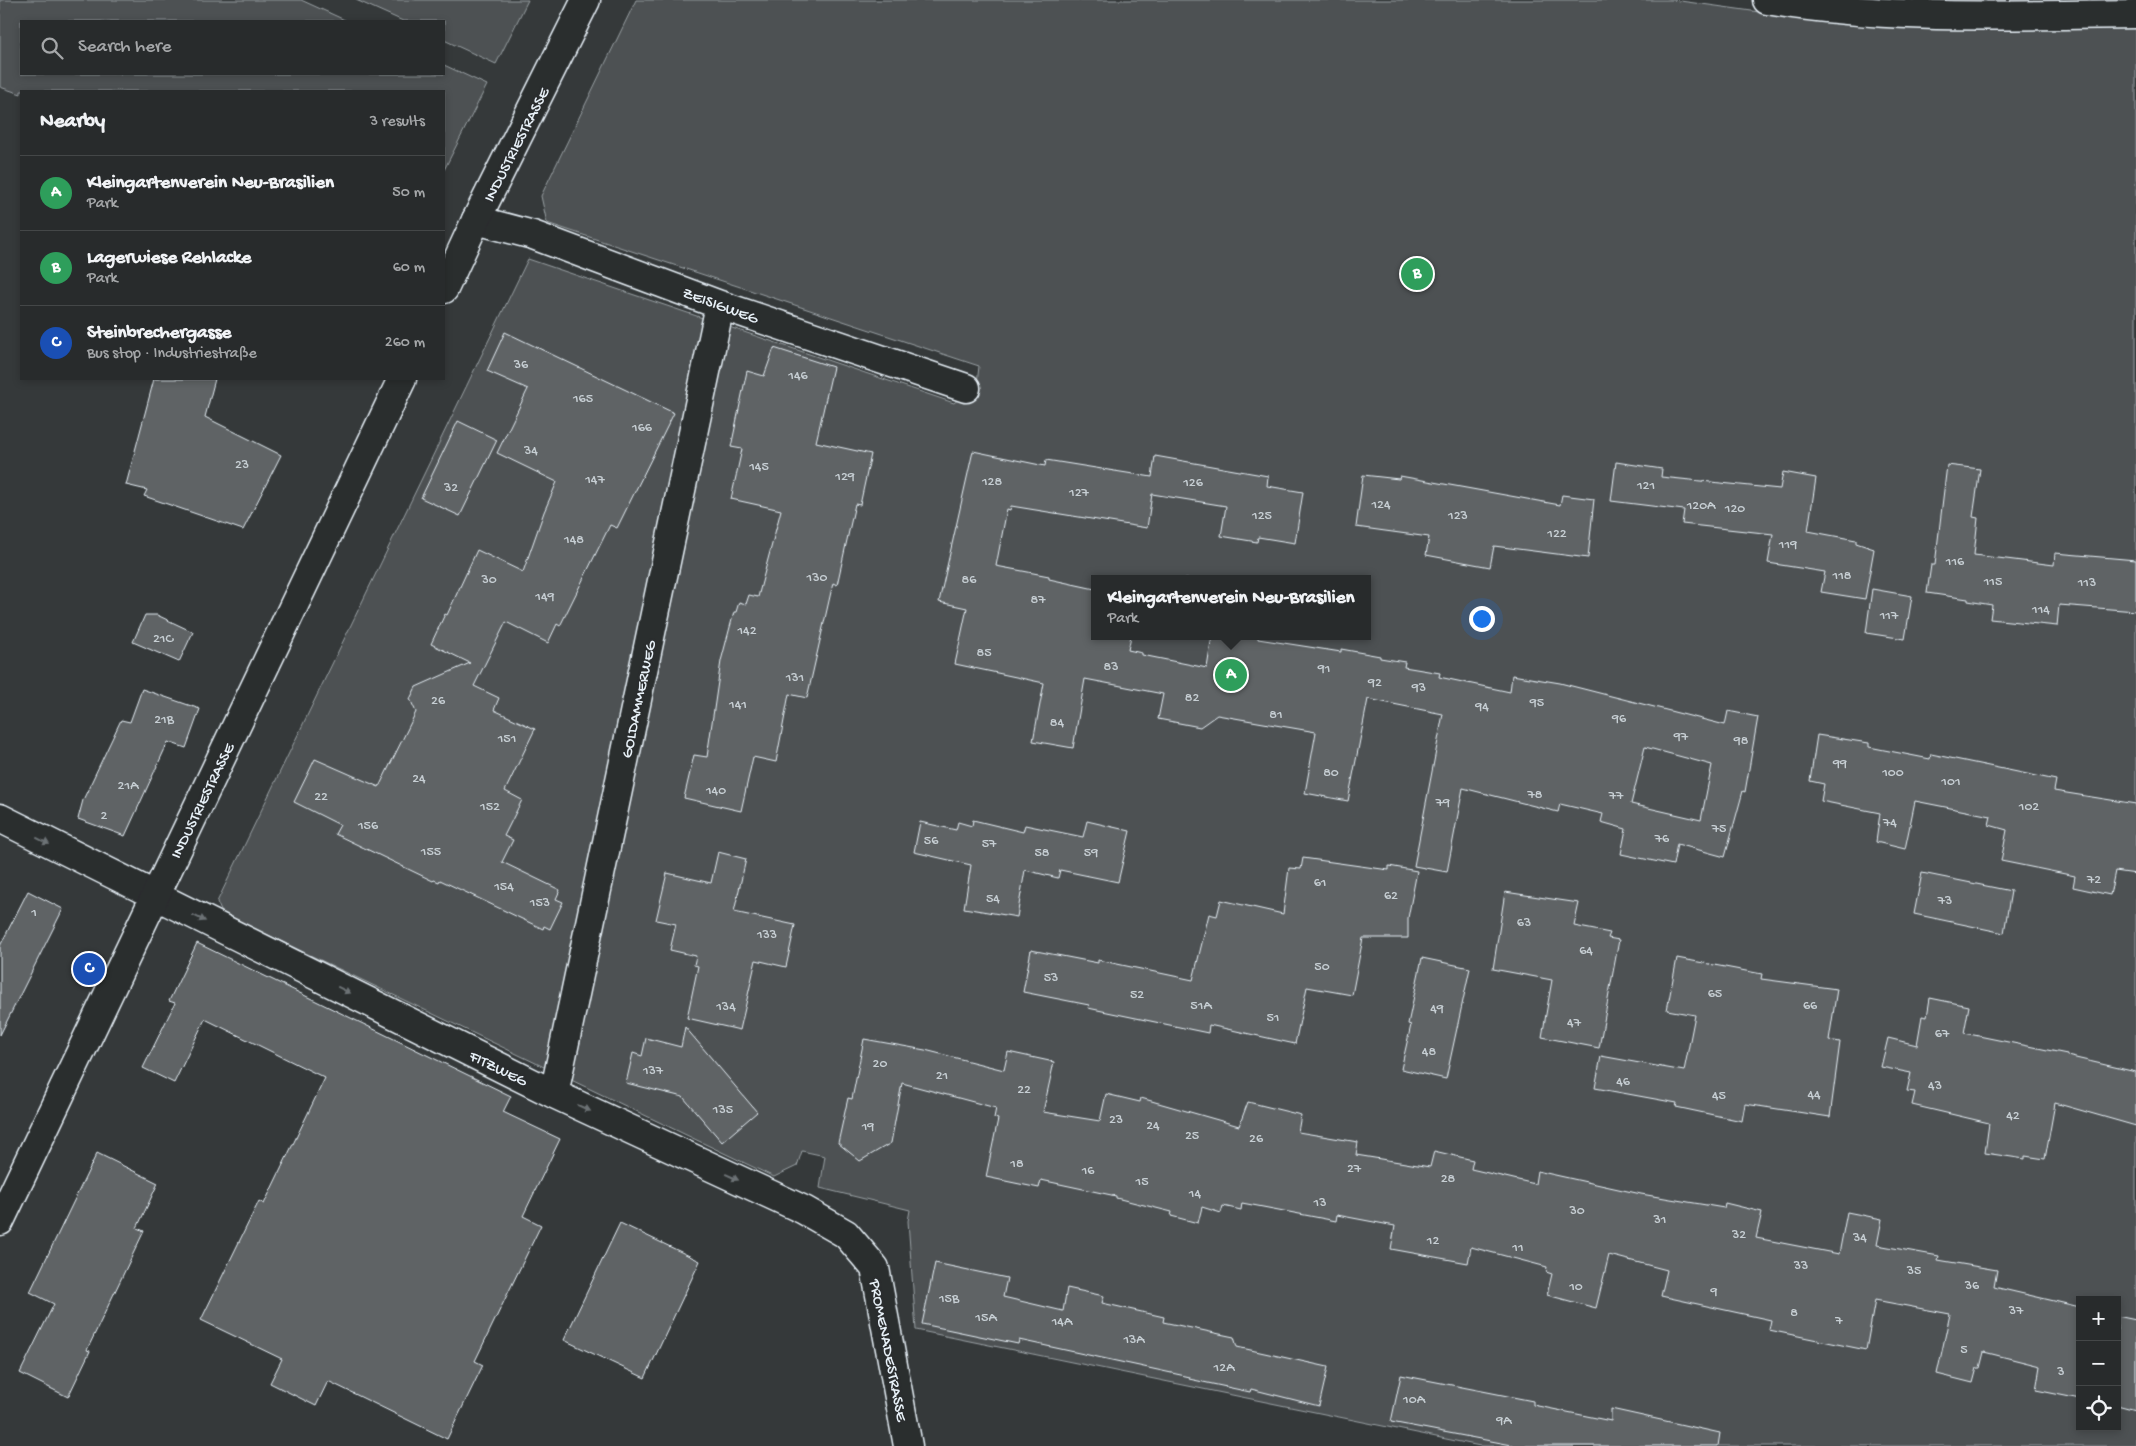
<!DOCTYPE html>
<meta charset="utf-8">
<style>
:root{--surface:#282b2c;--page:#343738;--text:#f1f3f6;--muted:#a5a7a9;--line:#444748;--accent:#db2777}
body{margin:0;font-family:"Gochi Hand",sans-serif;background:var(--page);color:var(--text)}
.controls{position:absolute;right:15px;bottom:15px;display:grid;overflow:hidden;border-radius:0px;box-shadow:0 2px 8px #0003}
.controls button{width:45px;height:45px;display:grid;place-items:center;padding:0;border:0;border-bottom:1px solid var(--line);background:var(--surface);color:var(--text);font:25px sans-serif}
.you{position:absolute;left:1481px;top:618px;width:18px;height:18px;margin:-12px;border:4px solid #fff;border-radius:50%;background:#1a73e8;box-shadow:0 0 0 8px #1a73e833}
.badge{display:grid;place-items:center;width:32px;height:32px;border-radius:50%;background:var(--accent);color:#fff;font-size:16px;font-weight:700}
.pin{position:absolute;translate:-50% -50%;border:2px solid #fff;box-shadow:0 1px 5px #0006}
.popup{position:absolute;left:1091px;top:575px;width:280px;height:65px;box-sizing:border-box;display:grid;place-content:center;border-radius:0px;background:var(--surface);filter:drop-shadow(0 1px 4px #0005);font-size:16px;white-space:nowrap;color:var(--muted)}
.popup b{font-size:19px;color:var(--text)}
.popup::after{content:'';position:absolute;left:50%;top:100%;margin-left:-10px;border:10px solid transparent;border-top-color:var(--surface)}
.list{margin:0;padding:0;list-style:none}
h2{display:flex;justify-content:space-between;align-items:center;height:65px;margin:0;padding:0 20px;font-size:21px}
h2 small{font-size:16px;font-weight:400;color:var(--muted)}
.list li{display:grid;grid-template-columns:32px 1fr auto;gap:15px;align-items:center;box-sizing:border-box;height:75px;padding:0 20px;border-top:1px solid var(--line)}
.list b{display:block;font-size:19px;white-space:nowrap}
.list p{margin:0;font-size:16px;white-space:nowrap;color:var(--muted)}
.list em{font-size:16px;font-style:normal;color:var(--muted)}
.icon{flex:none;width:28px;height:28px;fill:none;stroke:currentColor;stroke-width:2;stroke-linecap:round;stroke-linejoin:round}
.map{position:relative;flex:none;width:2136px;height:1446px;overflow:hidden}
.search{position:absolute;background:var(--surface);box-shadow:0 2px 8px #0003;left:20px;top:20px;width:425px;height:55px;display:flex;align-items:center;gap:12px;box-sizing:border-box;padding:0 18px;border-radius:0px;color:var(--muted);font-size:19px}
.panel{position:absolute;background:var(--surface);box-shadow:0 2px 8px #0003;left:20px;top:90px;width:425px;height:290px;border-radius:0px}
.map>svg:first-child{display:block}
</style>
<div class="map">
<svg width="2136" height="1446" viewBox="0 0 2136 1446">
<rect width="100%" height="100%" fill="#35393a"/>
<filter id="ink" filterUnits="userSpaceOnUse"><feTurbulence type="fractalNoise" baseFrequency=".02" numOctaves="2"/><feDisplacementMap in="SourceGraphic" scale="10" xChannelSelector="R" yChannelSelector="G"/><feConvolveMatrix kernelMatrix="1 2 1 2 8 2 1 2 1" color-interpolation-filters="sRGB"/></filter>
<g filter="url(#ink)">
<path fill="#4d5152" stroke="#9aa1a5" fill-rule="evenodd" d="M0,0H301L347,21H21V74H444V65L487,85L444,170V91H21V94L0,87Z
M356,0H528L496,64L444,40V21H403Z
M636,0H1673L1816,20L2136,27V1446H1480L916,1330L908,1221L910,1210L820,1188L825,1156L802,1151L797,1166L774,1177L222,913L217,902L528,259L954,403L977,384L979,366L547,223L541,196ZM1095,579H1367V636H1095ZM2080,1300H2117V1427H2080Z"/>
<path fill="#5f6365" stroke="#e8f1f8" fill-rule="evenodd" d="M505,332L674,413L617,528L610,525L560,626L557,624L548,643L506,622L474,686L499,698L494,710L535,729L505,791L522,800L504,836L513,840L502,862L560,890L556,899L563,902L550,929L544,926L543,929L440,880L439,882L434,880L433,881L335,834L340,825L294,802L315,759L379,787L416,712L410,699L416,687L470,663L431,644L445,614L447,615L477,550L523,572L544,512L557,482L497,453L528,389L487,371Z
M774,348L833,367L816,442L871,454L860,505L855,504L837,585L833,583L807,698L789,694L776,762L753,757L741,811L684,798L694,755L707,757L721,661L734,612H736L739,602L746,604L749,595L758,597L781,510L731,499L742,449L731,447L747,371L764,376Z
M154,379H215L205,417L281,455L243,530L144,496L147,490L126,485Z
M458,421L497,440L460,516L421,498Z
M973,451L1045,466L1046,460L1152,477L1155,456L1268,476L1267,486L1303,492L1295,543L1258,537L1257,542L1221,536L1226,506L1152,494L1147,528L1011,506L1010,510L1007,509L996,566L1049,576V579L1095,589V636H1131L1128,650L1142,653V655L1207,668L1212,636H1258V639L1341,652V649L1380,656V658L1405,662L1404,667L1440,673L1439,677L1510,692L1512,675L1560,683L1725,725L1728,711L1758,717L1745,792L1743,791L1725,857L1677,844L1673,865L1621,854L1626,829L1601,822L1603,814L1560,804L1558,812L1463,788L1447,872L1414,866L1443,714L1368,699L1348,801L1305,793L1316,732L1217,715L1200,727L1158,719L1163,694L1085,679L1073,748L1033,741L1044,683L955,664L967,608L939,602ZM1645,747L1712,765L1701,820L1631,804Z
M1616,462L1662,469L1661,477L1780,489L1783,472L1816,478L1808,531L1856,540V543L1874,549L1865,599L1821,592L1825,572L1768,563L1773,534L1682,524L1684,510L1611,501Z
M1947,465L1980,469L1973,517L1978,518L1974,555L2054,565L2055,553L2136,560V611L2059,605L2057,626L1990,619L1992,605L1968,601V599L1927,593L1931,565H1935Z
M1363,475L1399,479L1400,476L1560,505L1562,495L1594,499L1588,558L1494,546L1490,567L1426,555L1429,537L1356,527Z
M1872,589L1912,596L1905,639L1866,633Z
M145,615H157L193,632L179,662L133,642Z
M142,689L200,709L186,748L168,742L125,836L78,819L83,800L121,720L130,722Z
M1817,735L1869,743V747L1930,759L1931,754L2056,780L2054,791L2136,804V874L2115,871L2110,895L2073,887L2075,876L2001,861L2007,830L1989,825L1991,816L1915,801L1905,849L1876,842L1880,813L1821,801L1824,784L1810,781Z
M973,820L1023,832L1025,825L1083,837L1087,821L1130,831L1118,882L1060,870L1058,878L1025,870L1017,917L964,908L971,865L914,852L920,822L956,830L958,822L972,826Z
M718,852L746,859L734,912L795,925L786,967L756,960L740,1030L687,1018L698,966L694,965L696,956L670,950L676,924L656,920L667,873L711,883Z
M1303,858L1389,870V866L1417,871L1408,918V938H1363L1352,995L1307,987L1295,1044L1209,1025L1208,1033L1088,1008L1089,1005L1023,992L1031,950L1098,963V960L1193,980L1209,914L1217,916L1221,900L1283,914L1289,868L1301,869Z
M1922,873L2011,891L2004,933L1914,914Z
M28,891L63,909L0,1035V946Z
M1505,892L1579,903L1574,926L1610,933L1608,938L1619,940L1599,1048L1542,1037L1552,980L1493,969Z
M197,943L511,1096L503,1112L560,1139L523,1216L541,1225L475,1361L483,1365L447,1439L328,1381L316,1406L270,1383L282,1359L201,1320L259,1201L264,1204L325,1078L205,1019L174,1083L143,1068L175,1003L169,1001Z
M1422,958L1470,968L1446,1079L1401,1069L1411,1025L1408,1024Z
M1677,958L1762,974L1761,979L1837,989L1829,1040L1840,1042L1830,1117L1745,1104L1742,1121L1676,1107L1677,1103L1595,1088L1601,1056L1684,1071L1695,1015L1667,1010Z
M1930,998L1969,1006L1964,1033L2067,1054V1056L2136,1072V1126L2055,1103L2045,1159L2025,1156V1159L1985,1153L1989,1123L1912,1105L1915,1092L1907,1091L1911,1073L1881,1067L1888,1038L1917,1045L1922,1016L1927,1017Z
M685,1027L757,1112L722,1142L683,1097L626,1083L633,1053L642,1056L646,1038L681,1047Z
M864,1039L925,1050L1004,1070L1008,1052L1054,1062L1043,1112L1100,1121L1106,1094L1140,1102L1141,1098L1239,1126L1248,1102L1301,1115L1298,1132L1358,1142L1356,1155L1430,1167L1434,1151L1473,1160L1471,1169L1535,1184L1537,1171L1641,1194L1724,1208L1725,1203L1762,1212L1756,1238L1839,1254L1847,1212L1882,1219L1877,1245L1939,1256L1938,1260L1997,1270L1994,1287L2080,1307V1399L2036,1390L2040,1366L1984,1352L1980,1368H1977L1973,1383L1937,1374L1950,1314L1875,1300L1866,1350L1769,1330L1771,1320L1661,1296L1667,1270L1609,1255L1596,1308L1547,1295L1552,1274L1546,1272L1547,1267L1471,1247L1468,1263L1391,1249L1395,1226L1337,1215L1336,1221L1242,1203L1241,1210L1223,1206L1221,1213L1202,1207L1198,1223L1171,1216L1172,1212L1116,1198V1196L1041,1180L1039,1188L986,1177L998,1119L994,1118L996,1108L902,1083L891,1143L860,1161L838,1143L848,1098L852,1099Z
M97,1153L158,1183L137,1228L144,1231L87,1350L90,1351L68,1397L20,1373L54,1304L30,1292Z
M620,1223L700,1261L645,1378L564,1340Z
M935,1263L1007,1278L1003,1297L1063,1311L1067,1288L1104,1296L1102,1303L1164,1317L1163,1322L1234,1337L1237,1347L1328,1367L1319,1406L1251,1389L1250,1392L1189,1379L1190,1377L1019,1340L1018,1344L922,1324Z
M2117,1316L2136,1320V1410L2117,1405Z
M1401,1375L1533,1401V1405L1611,1421V1409L1720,1433L1718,1446H1517L1391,1422Z"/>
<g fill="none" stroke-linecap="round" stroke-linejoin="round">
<g stroke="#e8f1f8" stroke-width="31">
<path id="street" d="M1767,0C1889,21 2013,15 2136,14
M476,220L533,235L720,305L966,388
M0,818L554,1094L804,1210L846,1234L875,1268L908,1446
M554,1094L720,305"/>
</g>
<g stroke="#e8f1f8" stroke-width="31">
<path id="secondary" d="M444,289L476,220L586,0
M0,1221L402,379"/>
</g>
<use href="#street" stroke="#2a2d2e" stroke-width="28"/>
<use href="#secondary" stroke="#2a2d2e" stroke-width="28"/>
</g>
<defs><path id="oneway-solid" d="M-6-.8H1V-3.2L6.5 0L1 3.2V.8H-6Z" transform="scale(1.25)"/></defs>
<g fill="#6c7275">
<use href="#oneway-solid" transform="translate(43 841) rotate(27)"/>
<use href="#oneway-solid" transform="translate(199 918) rotate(26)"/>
<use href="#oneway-solid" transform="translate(344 990) rotate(26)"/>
<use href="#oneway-solid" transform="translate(584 1108) rotate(25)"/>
<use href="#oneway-solid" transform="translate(732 1177) rotate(25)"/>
</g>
</g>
<g text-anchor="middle" stroke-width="5" stroke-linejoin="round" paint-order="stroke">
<g font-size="14" fill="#c6ced3">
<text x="521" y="368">36</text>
<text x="798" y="379">146</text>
<text x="583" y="402">165</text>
<text x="642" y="431">166</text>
<text x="531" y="454">34</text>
<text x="242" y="468">23</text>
<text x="759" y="470">145</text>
<text x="845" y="480">129</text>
<text x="595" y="483">147</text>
<text x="992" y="485">128</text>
<text x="1193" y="486">126</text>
<text x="1646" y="489">121</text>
<text x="451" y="491">32</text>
<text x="1079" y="496">127</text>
<text x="1381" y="508">124</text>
<text x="1701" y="509">120A</text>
<text x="1735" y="512">120</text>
<text x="1262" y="519">125</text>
<text x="1458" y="519">123</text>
<text x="1557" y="537">122</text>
<text x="574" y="543">148</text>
<text x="1788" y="548">119</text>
<text x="1955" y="565">116</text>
<text x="1842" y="579">118</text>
<text x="817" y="581">130</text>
<text x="489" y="583">30</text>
<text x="969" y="583">86</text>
<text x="1993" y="585">115</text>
<text x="2087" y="586">113</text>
<text x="545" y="600">149</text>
<text x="1038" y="603">87</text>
<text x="2041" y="613">114</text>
<text x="1889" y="619">117</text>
<text x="747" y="634">142</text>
<text x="163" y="642">21C</text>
<text x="984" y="656">85</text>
<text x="1111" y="670">83</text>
<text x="1324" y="672">91</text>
<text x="795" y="681">131</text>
<text x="1375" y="686">92</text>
<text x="1419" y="691">93</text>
<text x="1192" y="701">82</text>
<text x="438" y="704">26</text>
<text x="1537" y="706">95</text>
<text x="738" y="708">141</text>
<text x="1482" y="710">94</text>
<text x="1276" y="718">81</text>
<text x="1619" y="722">96</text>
<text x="164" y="723">21B</text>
<text x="1057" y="726">84</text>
<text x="1681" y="740">97</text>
<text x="507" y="742">151</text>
<text x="1741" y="744">98</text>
<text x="1840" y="767">99</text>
<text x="1331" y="776">80</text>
<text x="1893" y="776">100</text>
<text x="419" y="782">24</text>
<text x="1951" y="785">101</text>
<text x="128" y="789">21A</text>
<text x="716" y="794">140</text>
<text x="1535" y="798">78</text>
<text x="1616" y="799">77</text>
<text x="321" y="800">22</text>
<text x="1443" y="806">79</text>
<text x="490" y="810">152</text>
<text x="2029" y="810">102</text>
<text x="104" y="819">2</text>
<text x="1890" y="826">74</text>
<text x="368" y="829">156</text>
<text x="1719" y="832">75</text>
<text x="1662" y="842">76</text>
<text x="931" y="844">56</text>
<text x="989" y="847">57</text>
<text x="431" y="855">155</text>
<text x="1042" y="856">58</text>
<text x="1091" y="856">59</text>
<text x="2094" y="883">72</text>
<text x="1320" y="886">61</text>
<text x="504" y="890">154</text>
<text x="1391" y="899">62</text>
<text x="993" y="902">54</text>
<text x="1945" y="904">73</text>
<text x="540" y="906">153</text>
<text x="34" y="916">1</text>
<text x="1524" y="926">63</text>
<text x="767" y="938">133</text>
<text x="1586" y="954">64</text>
<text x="1322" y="970">50</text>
<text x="1051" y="981">53</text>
<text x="1715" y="997">65</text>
<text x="1137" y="998">52</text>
<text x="1201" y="1009">51A</text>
<text x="1810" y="1009">66</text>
<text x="726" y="1010">134</text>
<text x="1437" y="1012">49</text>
<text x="1273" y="1021">51</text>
<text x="1574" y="1026">47</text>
<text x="1942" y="1037">67</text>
<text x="1429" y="1055">48</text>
<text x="880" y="1067">20</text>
<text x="653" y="1074">137</text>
<text x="942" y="1079">21</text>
<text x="1623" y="1085">46</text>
<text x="1935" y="1089">43</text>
<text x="1024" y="1093">22</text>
<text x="1814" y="1098">44</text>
<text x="1719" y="1099">45</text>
<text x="723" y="1113">135</text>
<text x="2013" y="1119">42</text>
<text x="1116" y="1123">23</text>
<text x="1153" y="1129">24</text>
<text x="868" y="1130">19</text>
<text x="1192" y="1139">25</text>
<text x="1256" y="1142">26</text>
<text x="1017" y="1167">18</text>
<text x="1354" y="1172">27</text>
<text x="1088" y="1174">16</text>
<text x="1448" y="1182">28</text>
<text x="1142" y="1185">15</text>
<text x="1195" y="1197">14</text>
<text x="1320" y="1206">13</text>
<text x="1577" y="1214">30</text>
<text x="1660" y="1223">31</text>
<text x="1739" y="1238">32</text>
<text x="1860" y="1241">34</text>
<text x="1433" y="1244">12</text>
<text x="1518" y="1251">11</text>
<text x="1801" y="1269">33</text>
<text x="1914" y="1274">35</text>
<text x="1972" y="1289">36</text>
<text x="1576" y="1290">10</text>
<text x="1714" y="1295">9</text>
<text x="949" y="1302">15B</text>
<text x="2016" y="1314">37</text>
<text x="1794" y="1316">8</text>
<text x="986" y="1321">15A</text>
<text x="1839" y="1324">7</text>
<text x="1062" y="1325">14A</text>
<text x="1134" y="1343">13A</text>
<text x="1964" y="1353">5</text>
<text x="1224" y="1371">12A</text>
<text x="2061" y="1375">3</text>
<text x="1414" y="1403">10A</text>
<text x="1504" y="1424">9A</text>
</g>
<g font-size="16" fill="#e8f1f8" stroke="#2a2d2e">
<text transform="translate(515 144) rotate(-63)" y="6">INDUSTRIESTRASSE</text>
<text transform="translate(721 304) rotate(20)" y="6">ZEISIGWEG</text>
<text transform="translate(637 699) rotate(-78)" y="6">GOLDAMMERWEG</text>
<text transform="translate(201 800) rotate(-64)" y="6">INDUSTRIESTRASSE</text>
<text transform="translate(499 1067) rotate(26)" y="6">FITZWEG</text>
<text transform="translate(890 1350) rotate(79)" y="6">PROMENADESTRASSE</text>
</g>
</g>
</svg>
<div class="controls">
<button>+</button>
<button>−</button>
<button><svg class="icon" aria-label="locate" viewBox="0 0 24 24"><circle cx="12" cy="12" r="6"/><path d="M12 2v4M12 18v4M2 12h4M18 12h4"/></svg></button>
</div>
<div class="you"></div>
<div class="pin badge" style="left:1231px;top:675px;background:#2e9e5b">A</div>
<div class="popup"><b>Kleingartenverein Neu-Brasilien</b>Park</div>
<div class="pin badge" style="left:1417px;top:274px;background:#2e9e5b">B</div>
<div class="pin badge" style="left:89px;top:969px;background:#1a4fb4">C</div>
<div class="search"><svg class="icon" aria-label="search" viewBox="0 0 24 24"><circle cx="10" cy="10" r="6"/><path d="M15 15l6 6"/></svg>Search here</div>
<section class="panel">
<h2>Nearby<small>3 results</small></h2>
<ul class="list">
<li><span class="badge" style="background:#2e9e5b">A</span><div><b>Kleingartenverein Neu-Brasilien</b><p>Park</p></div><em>50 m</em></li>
<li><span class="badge" style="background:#2e9e5b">B</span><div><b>Lagerwiese Rehlacke</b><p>Park</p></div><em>60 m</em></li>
<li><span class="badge" style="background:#1a4fb4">C</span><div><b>Steinbrechergasse</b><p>Bus stop · Industriestraße</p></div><em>260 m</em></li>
</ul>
</section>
</div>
